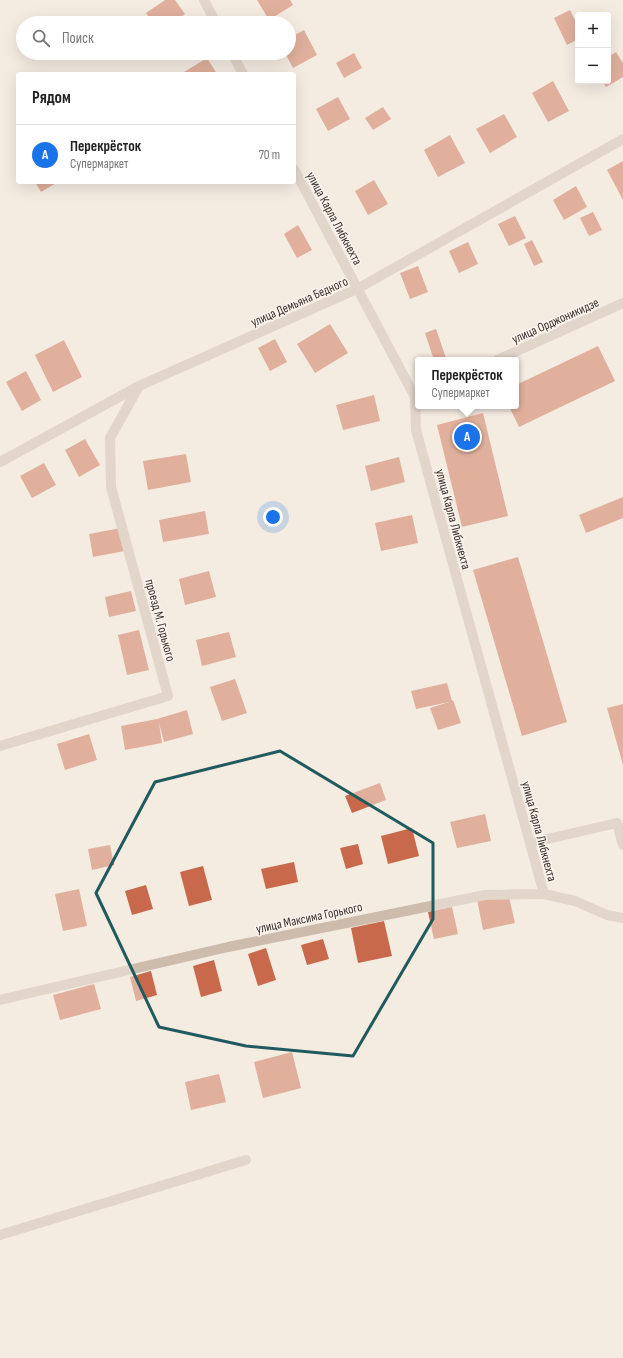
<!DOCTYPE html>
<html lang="ru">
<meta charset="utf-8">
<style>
:root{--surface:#fff;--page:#f6f6f6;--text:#222;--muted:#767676;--line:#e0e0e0;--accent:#1a73e8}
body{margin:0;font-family:"Sofia Sans Condensed",sans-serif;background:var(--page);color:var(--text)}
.controls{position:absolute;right:12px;top:12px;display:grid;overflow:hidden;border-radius:4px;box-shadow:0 4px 16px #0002}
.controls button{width:36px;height:36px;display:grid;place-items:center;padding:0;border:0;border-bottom:1px solid var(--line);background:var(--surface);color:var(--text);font:20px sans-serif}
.you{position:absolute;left:273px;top:517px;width:14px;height:14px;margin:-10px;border:3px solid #fff;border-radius:50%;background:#1a73e8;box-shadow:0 0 0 6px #1a73e833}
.badge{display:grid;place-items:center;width:26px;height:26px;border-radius:50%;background:var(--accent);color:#fff;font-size:13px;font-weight:700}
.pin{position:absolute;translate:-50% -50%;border:2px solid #fff;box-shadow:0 1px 4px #0006}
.popup{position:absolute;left:415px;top:357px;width:104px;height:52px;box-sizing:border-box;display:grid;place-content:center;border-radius:4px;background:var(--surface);filter:drop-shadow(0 1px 3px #0005);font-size:13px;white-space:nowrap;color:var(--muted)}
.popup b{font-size:15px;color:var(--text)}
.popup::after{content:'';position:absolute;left:50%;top:100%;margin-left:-8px;border:8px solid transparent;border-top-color:var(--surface)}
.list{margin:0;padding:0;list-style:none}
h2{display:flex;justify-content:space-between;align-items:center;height:52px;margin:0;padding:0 16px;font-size:17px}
h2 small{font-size:13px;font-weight:400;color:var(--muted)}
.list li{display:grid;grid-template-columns:26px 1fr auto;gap:12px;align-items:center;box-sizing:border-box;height:60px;padding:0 16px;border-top:1px solid var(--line)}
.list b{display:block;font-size:15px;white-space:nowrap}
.list p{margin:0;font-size:13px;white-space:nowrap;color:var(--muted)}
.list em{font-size:13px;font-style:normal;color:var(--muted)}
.icon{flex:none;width:22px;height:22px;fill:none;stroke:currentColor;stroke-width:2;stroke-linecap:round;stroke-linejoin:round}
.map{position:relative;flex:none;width:623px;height:1358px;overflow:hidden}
.search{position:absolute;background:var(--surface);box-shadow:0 4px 16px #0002;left:16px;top:16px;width:280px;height:44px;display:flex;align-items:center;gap:10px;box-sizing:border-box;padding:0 14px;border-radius:22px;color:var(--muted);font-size:15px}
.panel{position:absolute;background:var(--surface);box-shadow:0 4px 16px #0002;left:16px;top:72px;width:280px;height:112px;border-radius:4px}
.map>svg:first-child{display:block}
</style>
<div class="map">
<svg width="623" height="1358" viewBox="0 0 623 1358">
<rect width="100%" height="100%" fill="#f4ebe1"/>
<path fill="#c8694b" d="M165,0H175L185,14L172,23H153L146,13Z
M257,0H290L293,5L269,20Z
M570,10L578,26V39L567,45L554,18Z
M304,30L317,55L293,68L285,53H289V38Z
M616,52L623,63V77L606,87L602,81H608V57Z
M354,53L362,68L344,78L336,63Z
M207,58L217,74H185L184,72Z
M553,81L569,111L548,122L532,93Z
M338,97L350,119L328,131L316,109Z
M383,107L391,119L373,130L365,118Z
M504,114L517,137L490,153L476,129Z
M450,135L465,163L438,177L424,150Z
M623,161V200L607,170Z
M374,180L388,204L368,215L355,191Z
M35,182H58L41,192Z
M576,186L587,207L564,220L553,200Z
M593,212L602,230L589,236L580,218Z
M515,216L526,238L509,246L498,224Z
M298,225L312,250L297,258L284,234Z
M532,240L543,262L534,266L524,244Z
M468,242L478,264L459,273L449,251Z
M418,266L428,292L410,299L400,273Z
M330,324L348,353L315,373L297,344Z
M436,329L446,358L439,360H434L425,333Z
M275,339L287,362L270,371L258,348Z
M64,340L82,377L53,392L35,355Z
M598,346L615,381L519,427L509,406H516V385Z
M26,371L41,400L22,411L6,382Z
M374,395L380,421L343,430L336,405Z
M483,413L508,516L462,527L437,425Z
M85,439L100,465L79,477L65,450Z
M186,454L191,482L148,490L143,461Z
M399,457L405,482L371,491L365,466Z
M44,463L56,485L32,498L20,476Z
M623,497V518L586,533L579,515Z
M205,511L209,534L163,542L159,520Z
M412,515L418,543L381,551L375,523Z
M121,528L125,551L93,557L89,534Z
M518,557L567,722L522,736L473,570Z
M209,571L216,597L185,605L179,579Z
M131,591L136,611L109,617L105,597Z
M139,630L149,670L127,675L118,635Z
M229,632L236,657L202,666L196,640Z
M235,679L247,713L222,721L210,687Z
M447,683L452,701L453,700L461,723L438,730L430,708L449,702L416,709L411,691Z
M623,704V765L607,708Z
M187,710L193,734L164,742L159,723L162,743L125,750L121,726L157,719Z
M89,734L97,760L65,770L57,744Z
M380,783L386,800L352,813L345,796Z
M485,814L491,841L457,848L450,822Z
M412,828L419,856L388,864L381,836Z
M358,844L363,864L346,869L340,848Z
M110,845L114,865L92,870L88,849Z
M294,862L298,882L266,889L261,869Z
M203,866L212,900L189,906L180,872Z
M146,885L153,909L132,915L125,891Z
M79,889L87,926L63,931L55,894Z
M508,893L515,923L483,930L477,899Z
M452,907L458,934L434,939L428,912Z
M384,921L392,956L358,963L351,928Z
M323,939L329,959L307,965L301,945Z
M266,948L276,980L258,986L248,954Z
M214,960L222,991L201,997L193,966Z
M151,971L157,995L136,1001L130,977Z
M94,984L101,1009L60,1020L53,995Z
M292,1052L301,1088L263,1098L254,1062Z
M219,1074L226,1102L191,1110L185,1082Z"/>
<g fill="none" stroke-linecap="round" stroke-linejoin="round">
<path stroke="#cdbbac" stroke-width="10" d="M204,0L216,23
M232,53L243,74
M294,169L415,397L416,430L544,894
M497,360L623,303
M0,462L139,386L357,289L623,139
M0,746L168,696L111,487L110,438L139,386
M530,843L617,823L623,845
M0,1000L228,947L485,895L544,894L575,901L607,915L623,918
M0,1235L246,1160"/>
</g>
<path d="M0 0H623V1358H0ZM280,751L433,843V919L353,1056L246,1046L159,1027L96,893L155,782Z" fill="#f4ebe1" fill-opacity=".55" fill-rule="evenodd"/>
<path fill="none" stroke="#1f5a5e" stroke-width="3" stroke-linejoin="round" d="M280,751L433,843V919L353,1056L246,1046L159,1027L96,893L155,782Z"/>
<g text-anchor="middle" stroke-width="3" stroke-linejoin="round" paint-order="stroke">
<g font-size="13" fill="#3b302b" stroke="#fbf5ee">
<text transform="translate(335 218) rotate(62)" y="5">улица Карла Либкнехта</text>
<text transform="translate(299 301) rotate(-24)" y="5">улица Демьяна Бедного</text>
<text transform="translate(555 320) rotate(-24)" y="5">улица Орджоникидзе</text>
<text transform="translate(454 519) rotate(75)" y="5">улица Карла Либкнехта</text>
<text transform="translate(161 620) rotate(75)" y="5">проезд М. Горького</text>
<text transform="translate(540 831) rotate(75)" y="5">улица Карла Либкнехта</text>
<text transform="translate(309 917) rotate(-12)" y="5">улица Максима Горького</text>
</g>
</g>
</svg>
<div class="controls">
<button>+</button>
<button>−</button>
</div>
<div class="you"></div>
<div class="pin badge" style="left:467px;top:437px">A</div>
<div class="popup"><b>Перекрёсток</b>Супермаркет</div>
<div class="search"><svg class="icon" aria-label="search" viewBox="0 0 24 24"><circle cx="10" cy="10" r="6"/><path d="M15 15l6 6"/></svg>Поиск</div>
<section class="panel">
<h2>Рядом<small></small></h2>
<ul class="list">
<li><span class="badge">A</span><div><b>Перекрёсток</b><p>Супермаркет</p></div><em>70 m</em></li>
</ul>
</section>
</div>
